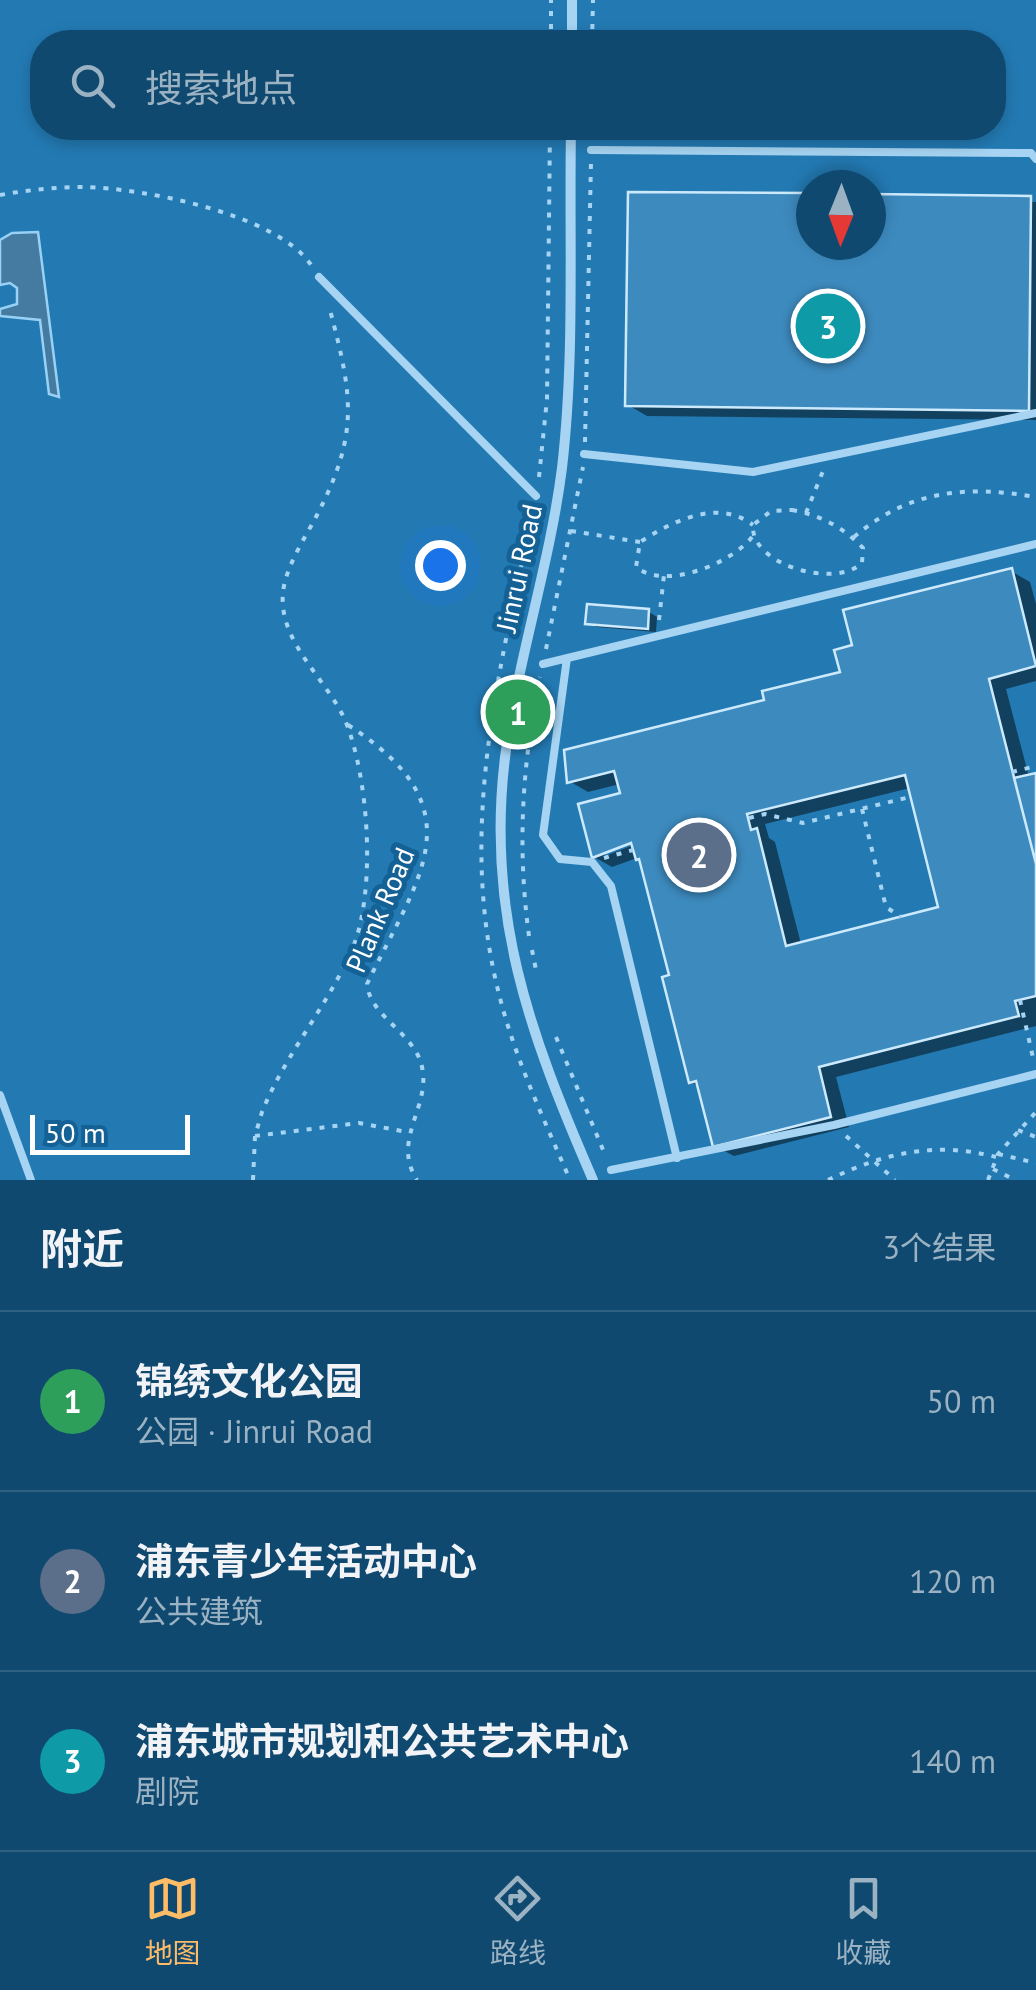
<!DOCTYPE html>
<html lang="zh">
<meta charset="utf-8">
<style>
:root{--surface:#0f4970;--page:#185075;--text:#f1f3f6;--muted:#9bb2c3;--line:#2f6183;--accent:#ffbc67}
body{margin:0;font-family:"PT Sans","Noto Sans SC",sans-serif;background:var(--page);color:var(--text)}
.compass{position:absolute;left:796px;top:170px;width:90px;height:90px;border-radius:50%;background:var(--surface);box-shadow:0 5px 15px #0003;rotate:181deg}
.scale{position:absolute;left:30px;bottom:25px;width:160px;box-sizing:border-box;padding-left:10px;border:5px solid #fff;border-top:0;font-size:28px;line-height:35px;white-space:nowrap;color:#fff;-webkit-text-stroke:8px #146196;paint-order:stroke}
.you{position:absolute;left:440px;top:565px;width:35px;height:35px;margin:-25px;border:8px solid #fff;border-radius:50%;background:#1a73e8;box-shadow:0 0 0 15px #1a73e833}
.badge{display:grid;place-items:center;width:65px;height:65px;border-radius:50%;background:var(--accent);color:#fff;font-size:32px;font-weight:700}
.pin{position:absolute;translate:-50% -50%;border:5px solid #fff;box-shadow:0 2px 10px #0006}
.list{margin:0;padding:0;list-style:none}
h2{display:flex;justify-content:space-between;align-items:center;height:130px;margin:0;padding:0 40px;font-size:42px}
h2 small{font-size:32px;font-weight:400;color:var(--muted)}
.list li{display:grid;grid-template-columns:65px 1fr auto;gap:30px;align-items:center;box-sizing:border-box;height:180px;padding:0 40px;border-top:2px solid var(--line)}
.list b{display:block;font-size:38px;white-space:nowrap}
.list p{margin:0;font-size:32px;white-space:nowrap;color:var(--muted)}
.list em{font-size:32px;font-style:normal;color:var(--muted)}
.icon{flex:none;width:55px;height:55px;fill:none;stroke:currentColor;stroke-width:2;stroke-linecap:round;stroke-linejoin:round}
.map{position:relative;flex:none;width:1036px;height:1180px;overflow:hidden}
.search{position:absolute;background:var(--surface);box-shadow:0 5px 15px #0003;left:30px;right:30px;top:30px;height:110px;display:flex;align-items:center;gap:25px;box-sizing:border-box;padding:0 35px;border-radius:40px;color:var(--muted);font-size:38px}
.sheet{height:670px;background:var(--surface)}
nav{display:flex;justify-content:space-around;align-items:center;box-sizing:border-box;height:140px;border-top:2px solid var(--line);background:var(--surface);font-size:28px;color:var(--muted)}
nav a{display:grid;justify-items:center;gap:5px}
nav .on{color:var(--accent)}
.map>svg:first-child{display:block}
</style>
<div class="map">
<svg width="1036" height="1180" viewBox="0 0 1036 1180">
<rect width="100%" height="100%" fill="#146196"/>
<path fill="#237ab3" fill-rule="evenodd" d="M0,0H1036V1180H0ZM42,42H994V128H42ZM811,185H871V245H811Z"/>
<path fill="#457ba1" stroke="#98d1f5" stroke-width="2.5" d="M38,232L59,397L49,394L40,320L0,316V309L17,304V288L10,283L0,285V240L12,233Z"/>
<path fill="#0007" fill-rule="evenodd" d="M811,196V245H871V197L1036,202V420L647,416L628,405Z
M1011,571L1030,582L1036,604V681L1006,689L1029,777L1036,775V1026L836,1077L849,1127L734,1156L715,1146L700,1087L691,1082L672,977L643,861L637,858L612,867L594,857L623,795L620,784L588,792L569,781L843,674L855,647ZM910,788L941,909L801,944L775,842L769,838L765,824ZM642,836L644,841L605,856V850Z
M649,612L657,617L656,632L596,627L588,622Z"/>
<path fill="#3d8abe" stroke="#cdeafd" stroke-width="2.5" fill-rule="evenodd" d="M628,192L811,193V245H871V194L1031,196L1029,411L625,406Z
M1012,568L1036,666L989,679L1036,864V996L1015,1001L1019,1016L819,1067L831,1117L713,1147L696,1081L689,1083L662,977L669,975L639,859L636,860L631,843L592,858L578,804L620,793L614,771L567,783L564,750L764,700L762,691L840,672L834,650L852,645L843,610ZM905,775L938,907L786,946L757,828L751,830L747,814Z
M587,604L649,609L648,629L585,624Z
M1036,773V864L1014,778Z"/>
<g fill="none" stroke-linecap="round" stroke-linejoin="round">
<path stroke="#a6d4f2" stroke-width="4" stroke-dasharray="5 8" stroke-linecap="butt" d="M551,42V0
M592,42L593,0
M0,195C28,190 56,187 84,187C142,188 277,214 311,265
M585,442L591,162
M539,477L547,399L550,128
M792,510C820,515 843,527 863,548L862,563C835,589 750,565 753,525L771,511Z
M533,511C499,673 457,830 499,994C515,1059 544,1119 570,1180
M806,513L823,471
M571,531L640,542
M752,537C732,563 665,591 636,567L640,542C673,521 718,498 753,525
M854,537C909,490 966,485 1036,497
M659,620L664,575
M546,649L583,467
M348,725C479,809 419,876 367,984C370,1017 415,1033 422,1067C431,1107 391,1140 417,1180
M1012,772L1036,766
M862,809L886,907L901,917
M749,818L765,814L803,823L910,797
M604,858L633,850
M529,936C517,848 522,764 540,677
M532,950L537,975
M1020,1000L1034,1062
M556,1037L606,1157
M1018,1130L1036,1137
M255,1136L359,1123L407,1132
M846,1136L895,1180
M998,1154L1036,1163
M993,1169L1015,1180
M253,1180L255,1136L262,1112C285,1055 326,1008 351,952C377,895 369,777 345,720C326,678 278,642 283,592C286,566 305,538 317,515C359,434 353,397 330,310
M828,1180C884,1153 935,1141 996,1157
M988,1180L998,1154L1036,1112"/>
<path stroke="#a6d4f2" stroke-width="8" d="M591,150L1031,153L1036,159
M319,277L536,496
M584,454L753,472L1036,413
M567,658L543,835L560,859L592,862L611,886L677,1158
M543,664L1036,544
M0,1095L31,1180
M611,1170L834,1125L1036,1074"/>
<path stroke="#a6d4f2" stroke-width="10" d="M572,42V0
M571,128C569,240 575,356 562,468C550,563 519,655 506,750C484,911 530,1035 593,1180"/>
</g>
<g text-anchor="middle" stroke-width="10" stroke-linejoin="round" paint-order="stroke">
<g font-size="28" fill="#fff" stroke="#146196">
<text transform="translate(519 568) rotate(-78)" y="10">Jinrui Road</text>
<text transform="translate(380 910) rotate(-67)" y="10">Plank Road</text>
</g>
</g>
</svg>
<svg class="compass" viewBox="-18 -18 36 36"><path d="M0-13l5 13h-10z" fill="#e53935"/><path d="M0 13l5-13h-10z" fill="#9bb2c3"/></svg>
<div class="scale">50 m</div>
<div class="you"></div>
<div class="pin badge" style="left:518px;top:712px;background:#2e9e5b">1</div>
<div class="pin badge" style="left:699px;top:855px;background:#5c6f8a">2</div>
<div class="pin badge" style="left:828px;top:326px;background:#0f9aa8">3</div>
<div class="search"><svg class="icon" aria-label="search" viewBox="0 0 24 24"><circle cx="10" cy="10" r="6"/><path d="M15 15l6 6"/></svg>搜索地点</div>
</div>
<section class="sheet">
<h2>附近<small>3个结果</small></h2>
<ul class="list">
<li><span class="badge" style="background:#2e9e5b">1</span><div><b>锦绣文化公园</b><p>公园 · Jinrui Road</p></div><em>50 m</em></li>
<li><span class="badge" style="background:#5c6f8a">2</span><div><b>浦东青少年活动中心</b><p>公共建筑</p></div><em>120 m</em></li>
<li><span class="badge" style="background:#0f9aa8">3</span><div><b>浦东城市规划和公共艺术中心</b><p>剧院</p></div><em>140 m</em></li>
</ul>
</section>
<nav>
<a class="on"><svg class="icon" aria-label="map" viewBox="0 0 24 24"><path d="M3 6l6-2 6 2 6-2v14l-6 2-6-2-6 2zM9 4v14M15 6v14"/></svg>地图</a>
<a><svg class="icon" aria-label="directions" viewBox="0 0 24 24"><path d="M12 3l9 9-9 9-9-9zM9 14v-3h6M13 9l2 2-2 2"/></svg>路线</a>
<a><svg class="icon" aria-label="saved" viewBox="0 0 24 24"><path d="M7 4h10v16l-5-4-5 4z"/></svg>收藏</a>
</nav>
